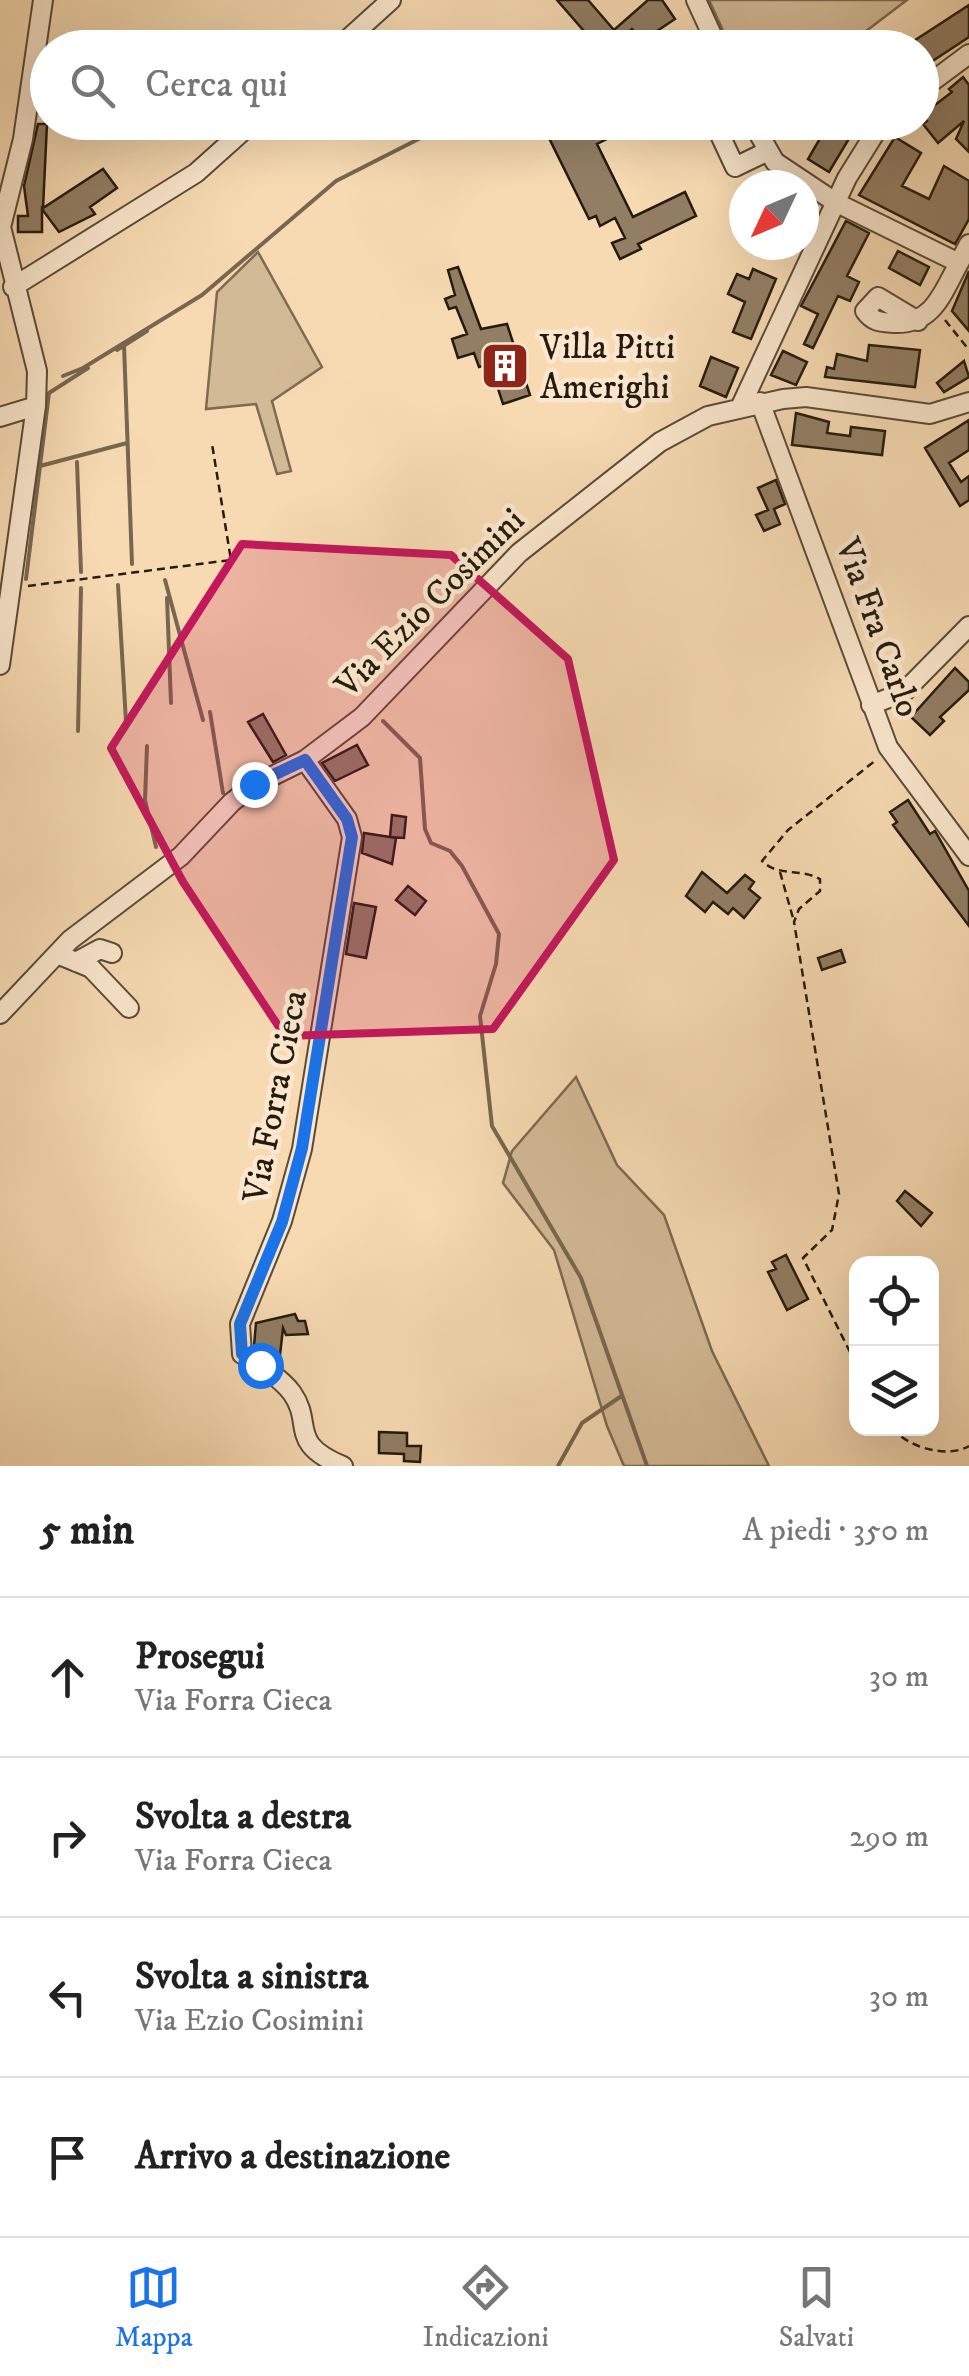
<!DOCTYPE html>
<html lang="it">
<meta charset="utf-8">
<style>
:root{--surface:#fff;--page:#f6f6f6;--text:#222;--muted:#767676;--line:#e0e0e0;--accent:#1a73e8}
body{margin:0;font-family:"IM FELL DW Pica",serif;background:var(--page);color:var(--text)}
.controls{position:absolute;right:30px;bottom:30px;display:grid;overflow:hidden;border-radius:20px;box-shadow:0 10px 40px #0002}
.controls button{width:90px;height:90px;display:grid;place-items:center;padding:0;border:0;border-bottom:2px solid var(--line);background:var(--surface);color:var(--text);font:50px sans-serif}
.compass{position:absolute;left:729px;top:170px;width:90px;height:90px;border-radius:50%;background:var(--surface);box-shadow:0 10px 40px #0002;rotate:226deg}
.stop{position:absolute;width:30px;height:30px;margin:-22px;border:8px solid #1a73e8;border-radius:50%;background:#fff}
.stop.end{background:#1a73e8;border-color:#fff;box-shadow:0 2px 10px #0008}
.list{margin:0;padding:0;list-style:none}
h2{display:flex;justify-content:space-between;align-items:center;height:130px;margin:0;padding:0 40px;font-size:42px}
h2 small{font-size:32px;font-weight:400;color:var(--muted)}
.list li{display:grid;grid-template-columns:65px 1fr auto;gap:30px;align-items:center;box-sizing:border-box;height:160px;padding:0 40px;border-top:2px solid var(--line)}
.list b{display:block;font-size:38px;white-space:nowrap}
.list p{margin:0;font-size:32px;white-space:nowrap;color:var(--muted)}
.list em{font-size:32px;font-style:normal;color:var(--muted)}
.icon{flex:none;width:55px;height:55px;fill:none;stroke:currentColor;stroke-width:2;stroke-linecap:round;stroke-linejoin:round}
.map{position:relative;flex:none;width:969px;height:1466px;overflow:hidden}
.search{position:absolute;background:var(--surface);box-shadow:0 10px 40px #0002;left:30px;right:30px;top:30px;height:110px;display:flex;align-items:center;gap:25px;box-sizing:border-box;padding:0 35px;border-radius:55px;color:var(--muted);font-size:38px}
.sheet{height:770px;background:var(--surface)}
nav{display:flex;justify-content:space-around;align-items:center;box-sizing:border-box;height:140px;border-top:2px solid var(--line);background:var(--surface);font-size:28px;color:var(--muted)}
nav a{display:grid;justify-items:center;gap:5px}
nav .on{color:var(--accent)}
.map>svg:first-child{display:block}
</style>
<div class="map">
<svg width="969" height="1466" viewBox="0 0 969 1466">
<rect width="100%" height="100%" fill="#f7dab2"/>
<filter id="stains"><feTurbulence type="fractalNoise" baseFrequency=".002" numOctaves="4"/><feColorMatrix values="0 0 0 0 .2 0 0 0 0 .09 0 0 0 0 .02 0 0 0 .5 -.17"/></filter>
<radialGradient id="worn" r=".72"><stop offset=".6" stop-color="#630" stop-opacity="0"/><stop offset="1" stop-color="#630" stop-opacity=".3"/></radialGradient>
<path fill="#d3ba96" stroke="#7c6a52" stroke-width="2.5" d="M709,0H907L845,47L731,48Z
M258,252L322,367L272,401L291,471L277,474L256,404L206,409L217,292Z
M576,1077L617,1165L664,1215L712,1351L769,1466H624L607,1426L554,1250L503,1183L512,1151Z"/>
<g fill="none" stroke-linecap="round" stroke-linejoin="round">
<path stroke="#776750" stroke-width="4" d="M124,345L132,564
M117,350L147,331
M63,376L83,368L202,295L336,181L452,122
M77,462L81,572
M40,466L127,443
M26,579L49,393L88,368
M165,580L203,720
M118,585L126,722
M167,598L171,703
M210,712L223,793
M383,721L420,758L425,829L431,843L450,851L462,866L499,934L496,964L480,1016L492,1126L581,1278L647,1466
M78,731L81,588
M147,746L145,800L156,847
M558,1466L582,1423L620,1397"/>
</g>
<path fill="#927e64" stroke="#241b0f" stroke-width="2.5" d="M557,0H588L614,30L648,0H662L675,19L642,41L632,29L611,48H591L586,41L590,38Z
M969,5V37L922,68V48H903Z
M963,77L969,85V152L956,139L964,121L938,143L923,124L927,121L922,115L952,92L949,89Z
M565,122H641L597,144L633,217L685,192L696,216L638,244L641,249L620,259L612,243L625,238L615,218L600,226L596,216L589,219L546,132Z
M811,122H859L829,172L808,159L825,130Z
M38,124H47L43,208L103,169L117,188L90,207L95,214L59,232L42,209V232H18V216H28L24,186Z
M895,137L921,153L902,186L929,199L944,166L969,181V219L955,244L859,195Z
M846,221L869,233L847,276L859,282L850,301L838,296L813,348L804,344L818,314L801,306Z
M898,251L929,267L920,285L889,268Z
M458,267L481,329L507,324L530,395L503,404L490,364L479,367L474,353L458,358L452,339L467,334L456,307L449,309L445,299L455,295L448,270Z
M753,269L776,279L751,339L733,332L745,302L728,294L737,274L749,279Z
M969,271V331L952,311Z
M869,345L920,350L915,387L825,377L827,367L834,369L837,354L867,361Z
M783,351L807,362L796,385L771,375Z
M711,357L738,368L726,397L700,386Z
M964,361L969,377L944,392L937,383Z
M796,413L829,422L827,433L850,436L851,427L885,431L882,455L792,445Z
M969,420V450L949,463L961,482L969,476V500L960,506L925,448Z
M776,480L785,504L774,509L780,524L764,531L756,515L768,510L758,488Z
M955,668L969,682V690L940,717L944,721L930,735L911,717Z
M263,714L286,755L273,762L248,722Z
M357,745L368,765L335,781L322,763Z
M908,800L930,834L935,831L969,891V926L893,825L897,822L890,812Z
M392,815L406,817L404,838L390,837L396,838L392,864L362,853L364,833L390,837Z
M702,872L727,893L745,875L754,882L749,889L760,898L744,918L733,908L728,914L713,902L705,912L686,896Z
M408,886L426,901L415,915L396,900Z
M354,903L376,907L366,958L346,954Z
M841,950L845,962L822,970L818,958Z
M905,1191L932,1213L921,1226L897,1201Z
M786,1255L808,1299L787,1310L768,1272L776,1269L772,1262Z
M295,1314L298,1321H305L308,1334L286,1335L283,1328L280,1355L254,1346L256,1323Z
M379,1432L407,1433V1446H421L420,1462L404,1461V1454L379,1453Z"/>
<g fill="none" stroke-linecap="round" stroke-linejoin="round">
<g stroke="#594b38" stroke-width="22">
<path id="minor" d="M696,0L718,48
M338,48L391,0
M922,89L969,54
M714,122L735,167L766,152
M752,122L775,162L835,202L959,263L969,244
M13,287L196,173L253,122
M918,321L878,297L865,311C873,322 880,322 893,323C933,325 942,294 959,263
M760,402L888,747L969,856
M740,408L847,178L882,122
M0,417L36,406
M0,665L36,406L37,371L1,227L23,139L43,0
M871,705L904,692L969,626
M305,760L347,819L352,837L302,1149L282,1221L240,1324L242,1354C258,1364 280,1377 292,1393C314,1424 287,1443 343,1466
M57,954L91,968L129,1008
M76,962L100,949L112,953
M0,1014L70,940L181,856L232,802L254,785L305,760L362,717L519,553L660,442L708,416L783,399L806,397L930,414L969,402"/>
</g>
<path stroke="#241b0f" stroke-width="2.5" stroke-dasharray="8 5" stroke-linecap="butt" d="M945,320L969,350
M28,586L231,560L212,444
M780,872L793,918
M856,1364L803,1258L832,1230L839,1194L794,922L799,909L820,891V879C800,868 778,877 762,861L788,830L876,760
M892,1428C907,1447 947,1459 969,1446"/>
<use href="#minor" stroke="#fae7cd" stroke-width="18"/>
</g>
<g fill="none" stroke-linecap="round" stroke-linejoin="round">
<path stroke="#1a73e8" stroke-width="12" d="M254,784L305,760L347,819L352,837L302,1148L282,1222L240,1324L242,1354L260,1365"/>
</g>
<path fill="#c2185b" fill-opacity="0.2" stroke="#c2185b" stroke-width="8" stroke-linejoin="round" d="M242,544L451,555L568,659L614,860L493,1029L285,1036L183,882L111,748Z"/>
<defs>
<g id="building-square" transform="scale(2.5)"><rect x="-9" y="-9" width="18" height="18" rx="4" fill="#8f2418" stroke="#fae7cd"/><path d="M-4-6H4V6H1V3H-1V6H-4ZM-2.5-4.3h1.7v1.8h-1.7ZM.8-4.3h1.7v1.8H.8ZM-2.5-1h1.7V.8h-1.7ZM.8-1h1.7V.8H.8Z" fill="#fff"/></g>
</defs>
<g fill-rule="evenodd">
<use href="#building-square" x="505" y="366"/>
</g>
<g text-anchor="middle" stroke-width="9" stroke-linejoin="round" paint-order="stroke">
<g font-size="35" fill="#241b0f" stroke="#fae7cd" text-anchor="start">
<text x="540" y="358">Villa Pitti<tspan x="540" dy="40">Amerighi</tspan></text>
</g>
<g font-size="35" fill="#241b0f" stroke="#fae7cd">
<text transform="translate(429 602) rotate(-45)" y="12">Via Ezio Cosimini</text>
<text transform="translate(879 627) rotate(70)" y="12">Via Fra Carlo</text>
<text transform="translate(274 1096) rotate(-79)" y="12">Via Forra Cieca</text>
</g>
</g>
<rect width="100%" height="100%" filter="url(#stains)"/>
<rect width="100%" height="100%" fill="url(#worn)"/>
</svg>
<div class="controls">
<button><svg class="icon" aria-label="locate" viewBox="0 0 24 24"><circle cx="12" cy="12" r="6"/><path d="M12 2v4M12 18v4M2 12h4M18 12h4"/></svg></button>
<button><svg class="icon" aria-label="layers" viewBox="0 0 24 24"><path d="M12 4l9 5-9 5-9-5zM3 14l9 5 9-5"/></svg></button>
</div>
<svg class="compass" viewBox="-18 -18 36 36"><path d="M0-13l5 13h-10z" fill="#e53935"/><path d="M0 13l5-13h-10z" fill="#767676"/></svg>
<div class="stop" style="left:260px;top:1365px"></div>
<div class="stop end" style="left:254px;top:784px"></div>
<div class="search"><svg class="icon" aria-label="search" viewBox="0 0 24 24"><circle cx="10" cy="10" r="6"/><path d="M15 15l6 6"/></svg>Cerca qui</div>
</div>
<section class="sheet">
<h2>5 min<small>A piedi · 350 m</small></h2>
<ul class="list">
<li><svg class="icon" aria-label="ahead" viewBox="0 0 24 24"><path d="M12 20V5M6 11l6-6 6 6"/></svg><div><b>Prosegui</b><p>Via Forra Cieca</p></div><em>30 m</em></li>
<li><svg class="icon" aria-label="right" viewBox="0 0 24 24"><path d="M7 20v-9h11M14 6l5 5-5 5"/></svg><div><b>Svolta a destra</b><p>Via Forra Cieca</p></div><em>290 m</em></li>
<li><svg class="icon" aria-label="left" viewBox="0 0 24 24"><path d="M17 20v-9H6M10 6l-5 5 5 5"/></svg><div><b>Svolta a sinistra</b><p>Via Ezio Cosimini</p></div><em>30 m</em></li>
<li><svg class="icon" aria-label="arrive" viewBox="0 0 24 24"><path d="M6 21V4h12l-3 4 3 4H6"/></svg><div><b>Arrivo a destinazione</b></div></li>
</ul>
</section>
<nav>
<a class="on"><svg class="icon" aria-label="map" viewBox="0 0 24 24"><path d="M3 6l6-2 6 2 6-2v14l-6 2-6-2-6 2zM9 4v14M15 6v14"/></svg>Mappa</a>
<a><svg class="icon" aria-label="directions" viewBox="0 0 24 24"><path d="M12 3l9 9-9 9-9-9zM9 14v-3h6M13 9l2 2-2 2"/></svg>Indicazioni</a>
<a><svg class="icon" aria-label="saved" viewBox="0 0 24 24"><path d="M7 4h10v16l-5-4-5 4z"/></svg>Salvati</a>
</nav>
